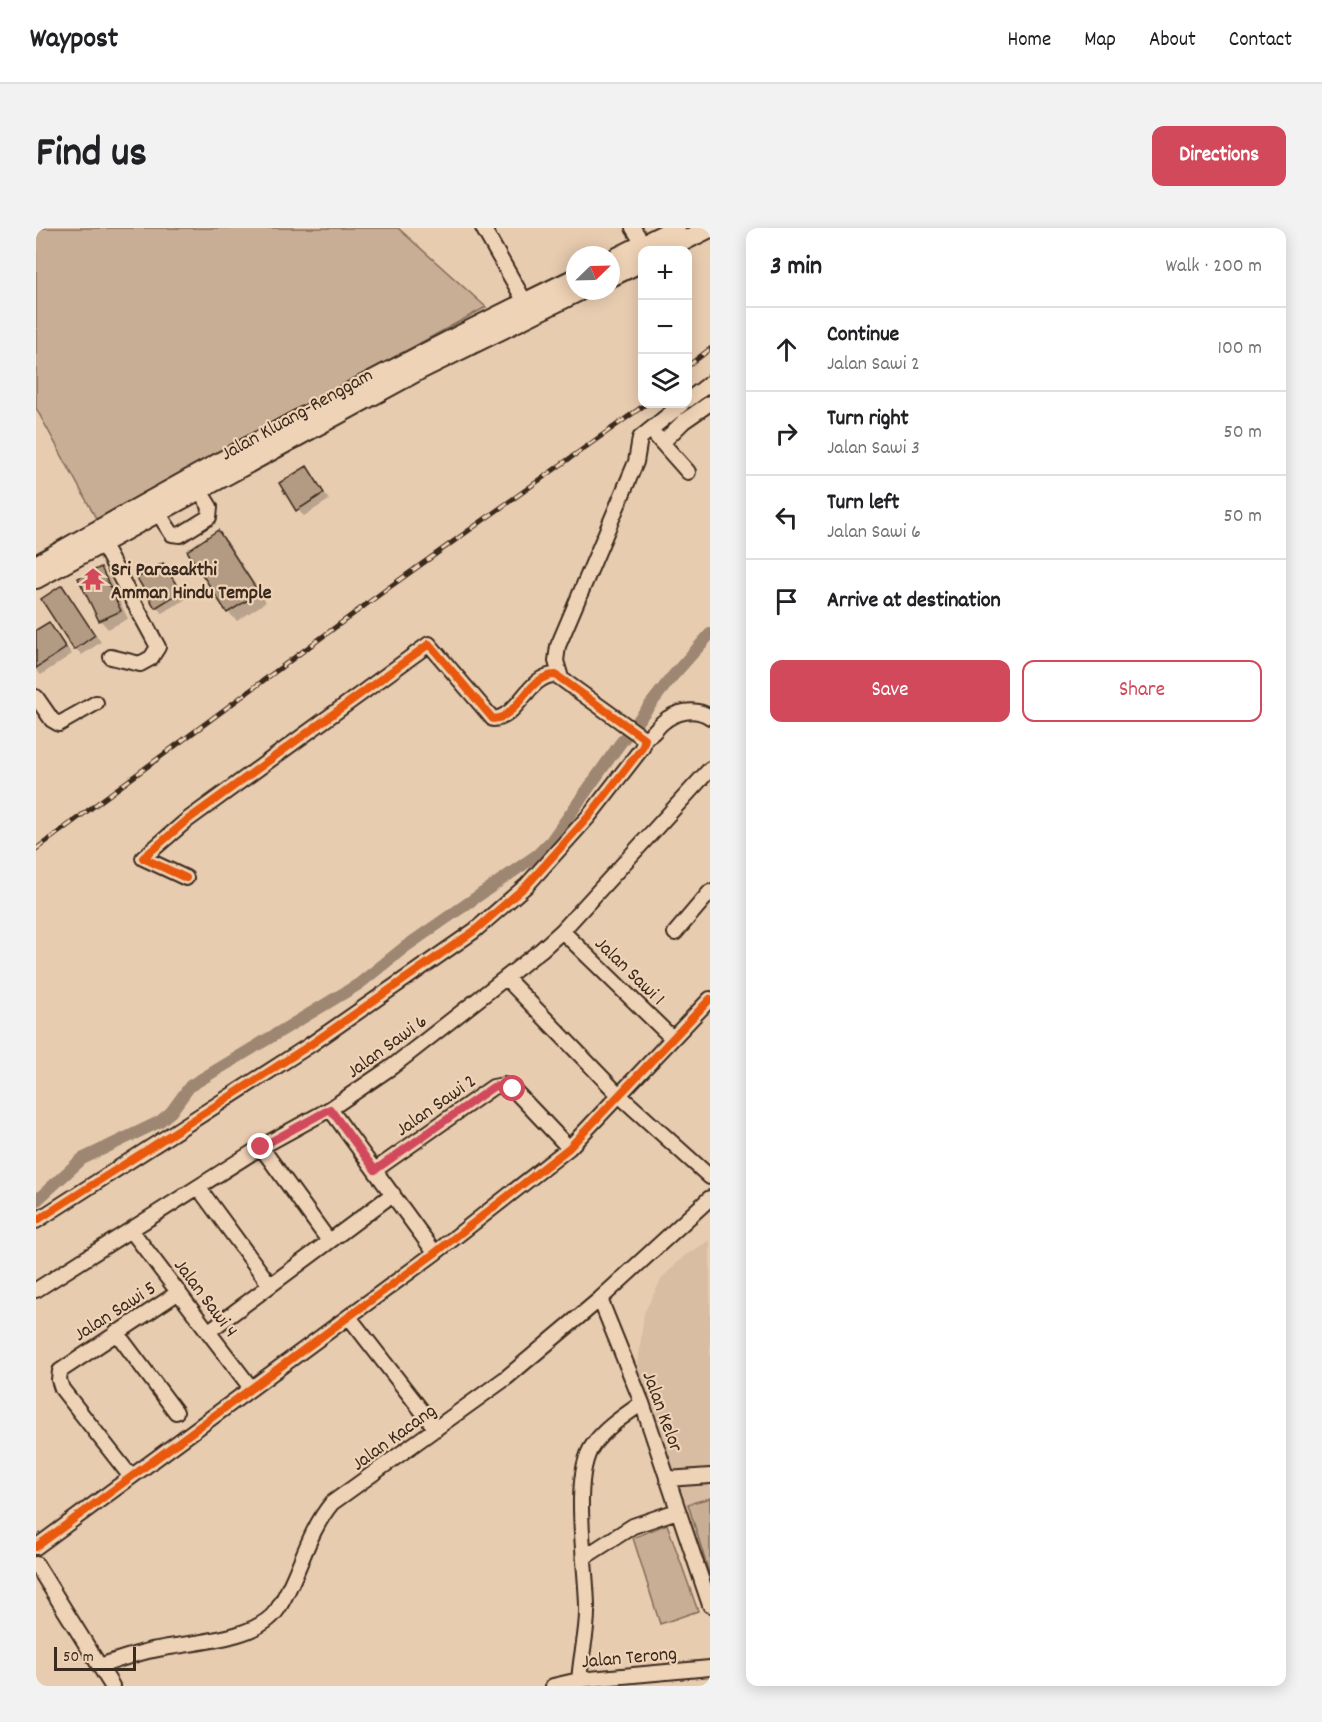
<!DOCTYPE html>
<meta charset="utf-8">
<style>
:root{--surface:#fff;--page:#f2f2f2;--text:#202124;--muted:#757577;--line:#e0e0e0;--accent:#d1495b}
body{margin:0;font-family:Dekko,sans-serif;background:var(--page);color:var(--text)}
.controls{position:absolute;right:18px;top:18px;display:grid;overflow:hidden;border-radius:12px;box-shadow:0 3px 15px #0003}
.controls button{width:54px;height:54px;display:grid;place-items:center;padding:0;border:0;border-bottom:2px solid var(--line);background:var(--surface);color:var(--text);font:30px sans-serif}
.compass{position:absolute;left:530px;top:18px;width:54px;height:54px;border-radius:50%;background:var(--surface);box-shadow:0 3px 15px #0003;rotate:67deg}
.scale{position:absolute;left:18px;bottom:15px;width:82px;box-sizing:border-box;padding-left:6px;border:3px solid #3b2a1e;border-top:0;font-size:16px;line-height:21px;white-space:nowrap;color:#3b2a1e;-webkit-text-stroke:4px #efd3b6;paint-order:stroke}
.stop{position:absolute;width:18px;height:18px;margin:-14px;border:4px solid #d1495b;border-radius:50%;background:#fff}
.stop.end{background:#d1495b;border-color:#fff;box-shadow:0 2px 6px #0008}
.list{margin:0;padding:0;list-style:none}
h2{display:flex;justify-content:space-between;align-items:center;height:78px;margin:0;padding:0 24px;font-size:26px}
h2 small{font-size:20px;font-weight:400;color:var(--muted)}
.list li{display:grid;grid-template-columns:39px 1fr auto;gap:18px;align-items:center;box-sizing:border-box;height:84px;padding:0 24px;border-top:2px solid var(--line)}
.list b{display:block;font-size:22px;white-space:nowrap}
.list p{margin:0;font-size:20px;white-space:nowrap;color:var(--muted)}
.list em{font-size:20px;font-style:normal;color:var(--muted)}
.actions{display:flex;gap:12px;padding:18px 24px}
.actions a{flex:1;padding:14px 0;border:2px solid var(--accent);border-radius:12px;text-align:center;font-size:21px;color:var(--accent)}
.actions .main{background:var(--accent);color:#fff}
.icon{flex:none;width:33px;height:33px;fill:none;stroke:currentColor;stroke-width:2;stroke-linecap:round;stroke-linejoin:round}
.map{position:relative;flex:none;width:674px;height:1458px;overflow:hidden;border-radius:12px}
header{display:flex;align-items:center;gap:36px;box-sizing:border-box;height:84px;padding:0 30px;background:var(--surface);border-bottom:2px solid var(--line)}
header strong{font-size:28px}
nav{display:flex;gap:33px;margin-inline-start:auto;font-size:21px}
.intro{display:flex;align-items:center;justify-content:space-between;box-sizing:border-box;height:144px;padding:0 36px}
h1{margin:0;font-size:42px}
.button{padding:15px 27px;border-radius:12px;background:var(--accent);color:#fff;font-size:21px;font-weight:700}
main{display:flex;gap:36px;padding:0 36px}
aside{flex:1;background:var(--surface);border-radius:12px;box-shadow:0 3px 15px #0003}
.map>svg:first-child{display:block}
</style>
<header>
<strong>Waypost</strong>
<nav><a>Home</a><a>Map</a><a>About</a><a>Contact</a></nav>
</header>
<div class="intro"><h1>Find us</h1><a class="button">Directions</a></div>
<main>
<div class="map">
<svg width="674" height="1458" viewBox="0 0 674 1458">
<rect width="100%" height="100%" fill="#e8ccb0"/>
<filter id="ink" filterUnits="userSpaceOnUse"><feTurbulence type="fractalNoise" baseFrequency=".0167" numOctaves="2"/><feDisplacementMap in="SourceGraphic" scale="12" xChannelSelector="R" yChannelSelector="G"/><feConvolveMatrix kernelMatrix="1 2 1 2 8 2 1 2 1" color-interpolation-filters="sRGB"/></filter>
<g filter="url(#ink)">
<path fill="#d8bda2" d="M674,1012V1365L601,1144L608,1085L626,1050L648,1028Z"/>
<path fill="#c8ae95" stroke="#826c5a" stroke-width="1.5" d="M0,0H362L450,79L61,292L0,180Z
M674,1270V1348L652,1276Z
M631,1296L662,1383L624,1396L597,1310Z"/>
<path fill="#0003" d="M271,240L293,272L268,288L262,282Z
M182,304L191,313L230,374L201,393L192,384L153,323Z
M127,336L150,371L126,385L120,379Z
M64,341L73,350L92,391L72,401L64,392Z
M26,359L65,414L46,427L40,421Z
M13,395L36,426L5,447L0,442V404Z"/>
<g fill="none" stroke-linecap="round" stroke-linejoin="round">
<path stroke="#9e8772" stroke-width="12" d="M0,973L46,931L123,894L135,884L154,858L323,756L369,719L501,627L515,613L583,517L635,450L674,406"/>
</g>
<path fill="#b29a83" stroke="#3b2a1e" stroke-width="1.5" d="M271,238L288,265L260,283L243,255Z
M182,302L223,365L191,385L151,323Z
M127,335L145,364L119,380L101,350Z
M65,339L85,383L63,393L42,350Z
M26,357L59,407L38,422L5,371Z
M13,394L30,420L0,440V402Z"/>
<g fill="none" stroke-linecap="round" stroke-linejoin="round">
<g stroke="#3b2a1e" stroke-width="18">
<path id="minor" d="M447,0L493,81
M597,0L611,22
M652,172L674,155
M620,208L652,244
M626,215L648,193L674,175
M117,277L136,306L144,307L173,289L174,279L164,263
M62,308L122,419L115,430L104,436L75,429
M525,450L520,433L522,418L600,234L604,210L646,176
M0,469L16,492L23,496L60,475
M608,510C618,507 619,501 626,495C639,483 659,479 674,489
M526,703L636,810
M639,705L674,664
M470,750L583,867L674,949
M294,881L399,1025
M225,919L293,1013
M339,942L457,859L468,857L477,861L533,920
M162,959L234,1057
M0,993L274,817L438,703L491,657L553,588L606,520L609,511L520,447C492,446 483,490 457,491L393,416L150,593L107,630L150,650
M95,1002L215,1160
M0,1062L225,919L294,881L357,838L505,722L526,703L674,541
M564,1071L606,1175L674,1377
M313,1089L400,1201
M173,1103L357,966
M80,1104L140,1184
M95,1249L26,1161L23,1152L24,1143L143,1064
M631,1251L674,1248
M0,1319L399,1025L533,920L674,771
M550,1328L597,1298L641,1283
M0,1336L76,1458
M63,1438C79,1433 95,1427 112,1423C148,1414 219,1414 241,1382C263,1349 270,1306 296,1275L470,1150L564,1071L674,970
M517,1458L543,1452L674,1440
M543,1458C543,1432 552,1406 551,1380C551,1339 534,1249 557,1217C570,1199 588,1188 606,1175"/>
</g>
<g stroke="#3b2a1e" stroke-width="22">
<path id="major" d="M630,22L674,0
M575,32L640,0
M575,49L606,34
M0,337C177,236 356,138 539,50
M0,351L382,143L544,63"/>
</g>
<use href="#minor" stroke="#efd3b6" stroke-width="14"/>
<use href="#major" stroke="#efd3b6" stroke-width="18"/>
<g stroke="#3b2a1e" stroke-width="5">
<path id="rail" d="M652,138L674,121
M0,621L355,358L610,176"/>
</g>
<use href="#rail" stroke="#efd3b6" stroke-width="3" stroke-dasharray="9" stroke-linecap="butt"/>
<g stroke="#efd3b6" stroke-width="11">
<path id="cycleway" d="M0,993L274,817L438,703L491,657L553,588L606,520L609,511L520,447C492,446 483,490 457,491L393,416L150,593L107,630L150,650
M0,1319L399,1025L533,920L674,771"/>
</g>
<use href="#cycleway" stroke="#e8590c" stroke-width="8"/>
</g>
</g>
<g fill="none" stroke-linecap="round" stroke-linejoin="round" filter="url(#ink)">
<path stroke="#d1495b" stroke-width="8" d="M225,919L294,881L339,942L457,859L468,857L477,861"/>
</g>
<defs>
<g id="temple-bare" transform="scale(1.8)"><path d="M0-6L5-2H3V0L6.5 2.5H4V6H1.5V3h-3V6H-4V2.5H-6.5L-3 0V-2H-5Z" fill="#d1495b" stroke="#efd3b6" stroke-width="2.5" paint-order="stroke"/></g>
</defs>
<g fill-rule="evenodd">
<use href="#temple-bare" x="57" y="351"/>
</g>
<g text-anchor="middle" stroke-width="4.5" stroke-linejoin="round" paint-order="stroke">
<g font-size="20" fill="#3b2a1e" stroke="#efd3b6">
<text transform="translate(260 185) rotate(-29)" y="7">Jalan Kluang-Renggam</text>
<text transform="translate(595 742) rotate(44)" y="7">Jalan Sawi 1</text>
<text transform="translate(350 817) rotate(-36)" y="7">Jalan Sawi 6</text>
<text transform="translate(399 876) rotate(-35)" y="7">Jalan Sawi 2</text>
<text transform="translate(171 1069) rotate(53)" y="7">Jalan Sawi 4</text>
<text transform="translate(78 1082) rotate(-33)" y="7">Jalan Sawi 5</text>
<text transform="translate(628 1183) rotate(70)" y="7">Jalan Kelor</text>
<text transform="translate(357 1208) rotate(-36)" y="7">Jalan Kacang</text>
<text transform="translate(593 1428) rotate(-5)" y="7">Jalan Terong</text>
</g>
<g font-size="20" font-weight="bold" fill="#3b2a1e" stroke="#efd3b6" text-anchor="start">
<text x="75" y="347">Sri Parasakthi<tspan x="75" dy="23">Amman Hindu Temple</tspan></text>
</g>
</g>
</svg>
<div class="controls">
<button>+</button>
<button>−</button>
<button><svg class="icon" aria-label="layers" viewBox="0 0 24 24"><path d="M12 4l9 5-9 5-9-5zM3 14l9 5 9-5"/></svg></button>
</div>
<svg class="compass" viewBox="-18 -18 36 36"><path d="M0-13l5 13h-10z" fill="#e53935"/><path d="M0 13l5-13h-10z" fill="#757577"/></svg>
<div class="scale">50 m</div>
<div class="stop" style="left:477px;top:861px"></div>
<div class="stop end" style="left:225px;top:919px"></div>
</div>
<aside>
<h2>3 min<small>Walk · 200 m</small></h2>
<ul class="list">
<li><svg class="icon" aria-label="ahead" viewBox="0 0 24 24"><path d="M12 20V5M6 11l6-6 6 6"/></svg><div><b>Continue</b><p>Jalan Sawi 2</p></div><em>100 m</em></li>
<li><svg class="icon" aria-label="right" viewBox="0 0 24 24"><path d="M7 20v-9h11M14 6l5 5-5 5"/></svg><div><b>Turn right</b><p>Jalan Sawi 3</p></div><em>50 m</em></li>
<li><svg class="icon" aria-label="left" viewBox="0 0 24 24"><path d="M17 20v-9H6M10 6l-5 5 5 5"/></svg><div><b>Turn left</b><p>Jalan Sawi 6</p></div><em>50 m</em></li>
<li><svg class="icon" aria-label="arrive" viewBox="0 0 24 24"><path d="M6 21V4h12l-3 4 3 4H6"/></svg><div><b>Arrive at destination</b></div></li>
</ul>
<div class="actions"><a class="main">Save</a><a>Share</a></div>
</aside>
</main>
